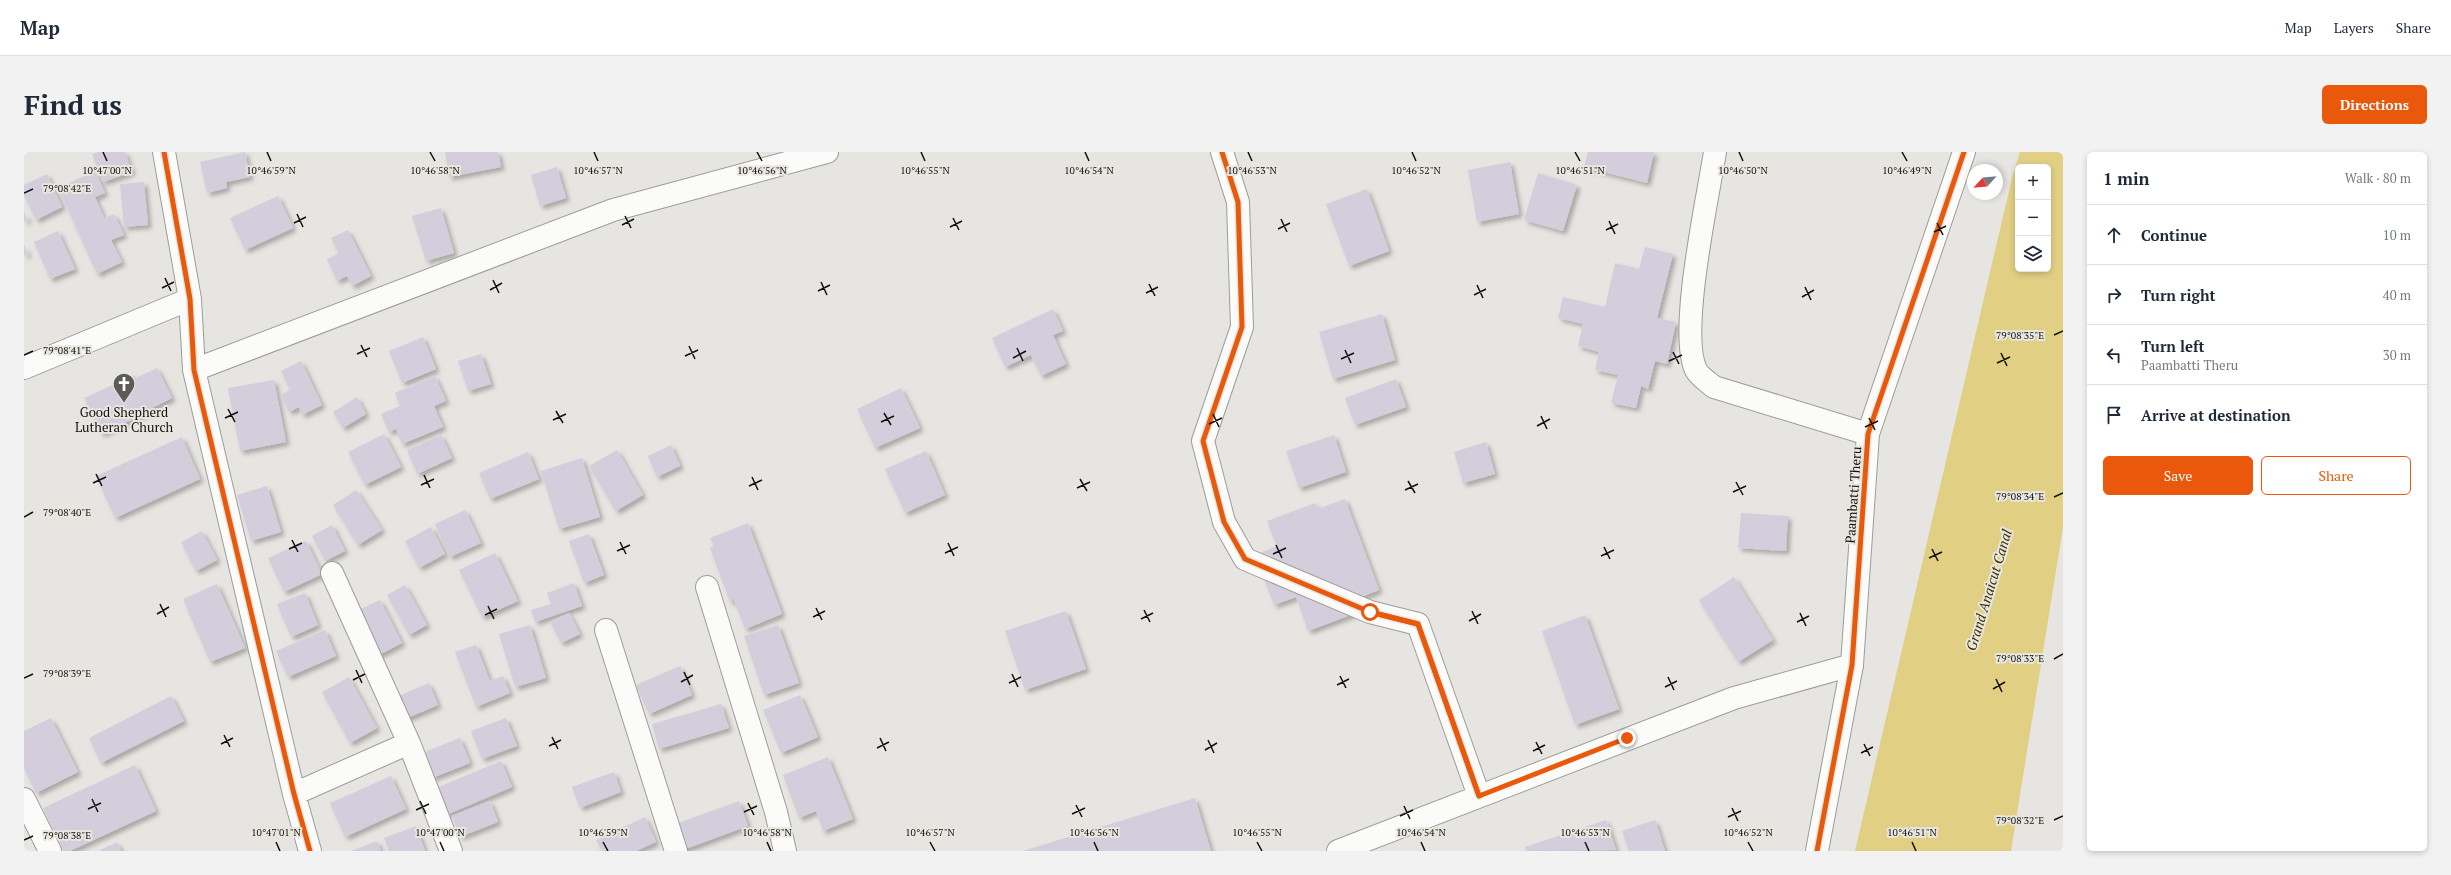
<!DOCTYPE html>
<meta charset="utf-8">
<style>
:root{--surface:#fff;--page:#f2f2f3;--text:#1f2937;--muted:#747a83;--line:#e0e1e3;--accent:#ea580c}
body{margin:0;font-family:"PT Serif",serif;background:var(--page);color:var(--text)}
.controls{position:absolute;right:12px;top:12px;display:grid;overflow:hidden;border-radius:6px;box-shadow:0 2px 6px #0003}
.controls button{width:36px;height:36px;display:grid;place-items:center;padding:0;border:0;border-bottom:1px solid var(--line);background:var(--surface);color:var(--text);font:20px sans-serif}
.compass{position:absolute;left:1943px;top:12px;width:36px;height:36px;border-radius:50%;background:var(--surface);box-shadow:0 2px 6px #0003;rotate:244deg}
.stop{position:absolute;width:12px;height:12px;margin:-9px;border:3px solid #ea580c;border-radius:50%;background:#fff}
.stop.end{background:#ea580c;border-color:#fff;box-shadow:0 1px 4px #0008}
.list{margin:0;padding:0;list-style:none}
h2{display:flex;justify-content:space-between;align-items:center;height:52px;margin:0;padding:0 16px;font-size:17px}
h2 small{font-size:13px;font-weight:400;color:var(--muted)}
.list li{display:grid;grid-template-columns:26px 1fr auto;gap:12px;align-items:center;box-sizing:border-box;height:60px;padding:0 16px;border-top:1px solid var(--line)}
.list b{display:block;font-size:15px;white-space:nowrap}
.list p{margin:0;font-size:13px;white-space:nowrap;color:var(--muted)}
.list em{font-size:13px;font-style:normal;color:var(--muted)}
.actions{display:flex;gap:8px;padding:12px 16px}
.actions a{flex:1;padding:9px 0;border:1px solid var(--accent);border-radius:6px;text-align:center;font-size:14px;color:var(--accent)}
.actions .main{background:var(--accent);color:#fff}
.icon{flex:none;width:22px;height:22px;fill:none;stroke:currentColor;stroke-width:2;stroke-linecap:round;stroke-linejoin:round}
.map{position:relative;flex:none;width:2039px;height:699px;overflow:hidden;border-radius:6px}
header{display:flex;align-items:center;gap:24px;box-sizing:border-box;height:56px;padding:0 20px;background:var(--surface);border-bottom:1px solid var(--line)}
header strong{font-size:19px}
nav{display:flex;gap:22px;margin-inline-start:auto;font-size:14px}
.intro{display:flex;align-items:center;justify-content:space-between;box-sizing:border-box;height:96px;padding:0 24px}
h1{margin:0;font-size:28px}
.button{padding:10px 18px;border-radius:6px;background:var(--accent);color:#fff;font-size:14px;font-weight:700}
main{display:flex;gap:24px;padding:0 24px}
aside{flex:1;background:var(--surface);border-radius:6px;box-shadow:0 2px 6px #0003}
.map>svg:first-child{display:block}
</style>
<header>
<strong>Map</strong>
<nav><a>Map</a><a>Layers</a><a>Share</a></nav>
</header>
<div class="intro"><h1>Find us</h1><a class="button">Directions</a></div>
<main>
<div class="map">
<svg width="2039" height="699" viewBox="0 0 2039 699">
<defs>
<filter id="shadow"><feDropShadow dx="3.5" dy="3.5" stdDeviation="2" flood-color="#0004"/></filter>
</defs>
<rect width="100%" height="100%" fill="#e6e5e1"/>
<path fill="#e1cf84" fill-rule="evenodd" d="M1996,0H2039V375L1987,699H1831L1988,26ZM1994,15H2024V117H1994Z"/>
<path fill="#d3cddc" filter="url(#shadow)" d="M74,0H101L108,20L79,30L68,2Z
M221,0L226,25L202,30L203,36L183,41L176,10Z
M421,0H474L477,15L425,25Z
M1564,0H1630L1623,31L1560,15Z
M1486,10L1495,62L1453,70L1444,18Z
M533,15L542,46L516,54L507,23Z
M71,19L81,41L71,45L80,66L90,62L100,83L87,88L98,110L73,122L34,36Z
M1514,21L1553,33L1539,79L1500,68Z
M23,22L38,55L12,68L0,43V33Z
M120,30L124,73L100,75L96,32Z
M1343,37L1365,99L1325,114L1302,52Z
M254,44L269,76L221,98L206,66Z
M417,56L430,101L402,109L388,64Z
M0,60L4,68L0,70Z
M324,78L347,124L328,134L323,124L313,129L303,107L315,101L307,86Z
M34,79L51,117L26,127L10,90Z
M0,93L4,102L0,104Z
M1621,95L1649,102L1633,166L1652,170L1643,212L1631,209L1624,237L1617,234L1612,256L1587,251L1594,223L1571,218L1575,200L1554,194L1559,172L1534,166L1539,145L1581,155L1591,111L1615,117Z
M1029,157L1039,179L1029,183L1042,212L1017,224L1007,203L981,215L968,186Z
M1358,162L1371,208L1309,227L1295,180Z
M399,185L412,217L378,231L365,199Z
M457,202L467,232L444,239L434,209Z
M277,209L298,253L278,263L275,255L265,260L257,242L266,238L257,219Z
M133,216L148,246L126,257L127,259L77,282L60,246L110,223L112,226Z
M411,224L422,249L410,254L419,275L378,292L372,277L365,280L357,262L376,254L371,241Z
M1372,227L1382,255L1331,273L1321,246Z
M250,228L262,290L216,299L204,236Z
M877,236L896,276L851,296L833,257Z
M333,245L342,262L319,276L309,260Z
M360,282L377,315L341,333L324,300Z
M417,283L428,306L393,322L383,298Z
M1310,283L1322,320L1275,336L1262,299Z
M158,285L176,327L91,366L72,324Z
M1462,290L1471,322L1439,331L1430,300Z
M647,293L656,314L633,325L624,304Z
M593,298L619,343L592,359L565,314Z
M902,299L921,343L881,361L861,317Z
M504,300L515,327L466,347L455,321Z
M558,306L576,365L535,377L517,319Z
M243,334L257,380L227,389L213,343Z
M332,338L358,378L334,393L309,353Z
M1321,347L1355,438L1327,449L1332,461L1284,479L1272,445L1250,453L1231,403L1253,394L1243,369L1291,351L1293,357Z
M441,358L457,391L426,405L411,372Z
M1717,361L1764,364L1762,399L1714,396Z
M724,371L758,462L721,477L710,448L706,450L686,396L690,394L686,386Z
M308,373L321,399L301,409L288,384Z
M407,375L421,402L395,416L381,389Z
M178,379L193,408L172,419L157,390Z
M565,382L580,423L560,431L545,389Z
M282,389L298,422L260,440L244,406Z
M471,401L494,449L458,465L435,418Z
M1710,425L1749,488L1714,510L1675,448Z
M550,431L558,454L511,470L507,458L527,452L523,441Z
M193,432L221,496L186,510L159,447Z
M381,433L403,473L385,483L363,443Z
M281,441L294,473L267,485L253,452Z
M356,448L378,491L351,505L328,461Z
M1042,459L1062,517L1001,538L981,479Z
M545,461L556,482L537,491L526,470Z
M1561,463L1595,557L1551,573L1518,479Z
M506,473L522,526L491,535L475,482Z
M754,473L775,531L740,543L720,484Z
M301,478L312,504L264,525L252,499Z
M452,493L466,529L479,524L486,541L452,555L431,500Z
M656,514L668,543L625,562L612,533Z
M325,525L353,576L326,591L298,540Z
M405,531L414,553L381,567L372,545Z
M776,543L794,585L757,601L739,558Z
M147,544L160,569L77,611L65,586Z
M697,552L705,576L635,597L628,572Z
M27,566L54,620L12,641L0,616V579Z
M482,566L493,594L458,607L447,579Z
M436,586L446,611L408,626L398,601Z
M804,605L829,667L799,679L792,659L775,666L759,623Z
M477,609L488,635L422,663L412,636Z
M111,613L132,659L46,699H39L19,656Z
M590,620L597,640L556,656L548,635Z
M367,624L382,657L321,685L306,651Z
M1171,646L1187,699H999Z
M466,649L474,670L436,685L428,664Z
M715,649L724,674L656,699L646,674Z
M621,665L632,690L612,699H578L572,688Z
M1582,668L1592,698L1502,699L1501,695Z
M1631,668L1641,699H1605L1598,679Z
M392,674L401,699H365L360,686Z
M353,689L357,699H327Z
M93,690L97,699H74Z"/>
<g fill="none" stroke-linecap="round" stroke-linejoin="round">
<g stroke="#9d9c99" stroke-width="24">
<path id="street" d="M140,0L166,147L170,218L270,642L286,699
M1198,0L1214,50L1218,175L1179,289L1200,370L1221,407L1346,460L1394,472L1455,644
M1691,0C1684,45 1654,181 1672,218C1675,224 1684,230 1690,235L1844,282
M0,216L166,147
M170,218L589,58L803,0
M308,421L385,591
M683,435L752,660L761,699
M582,478L652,699
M270,642L385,591L427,699
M0,647L26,699
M1314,699L1710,546L1828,513"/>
</g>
<g stroke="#9d9c99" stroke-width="24">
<path id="secondary" d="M1793,699L1828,513L1844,282L1940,0"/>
</g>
<use href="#street" stroke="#fbfbfa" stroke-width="22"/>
<use href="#secondary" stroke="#fbfbfa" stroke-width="22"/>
<g stroke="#e8e6df" stroke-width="8">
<path id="cycleway" d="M140,0L166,147L170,218L270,642L286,699
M1198,0L1214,50L1218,175L1179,289L1200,370L1221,407L1346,460L1394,472L1455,644
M1793,699L1828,513L1844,282L1940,0"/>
</g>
<use href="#cycleway" stroke="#e8590c" stroke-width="5"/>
</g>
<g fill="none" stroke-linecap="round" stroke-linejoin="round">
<path stroke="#ea580c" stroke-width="5" d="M1346,460L1394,472L1455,644L1603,586"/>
</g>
<path fill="none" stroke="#11100e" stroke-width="1.5" d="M79,0L83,9M243,0L247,9M406,0L411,9M570,0L574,9M733,0L738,9M897,0L901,9M1061,0L1065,9M1224,0L1228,9M1388,0L1392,9M1551,0L1556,9M1715,0L1719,9M1878,0L1883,9M0,41L9,37M273,62L279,75M601,64L607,76M929,66L935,78M1257,67L1263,80M1585,69L1591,82M270,71L282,65M1913,71L1919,83M598,73L610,67M926,75L938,69M1254,77L1266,71M1582,78L1594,72M1910,80L1922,74M141,126L147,139M469,128L475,141M797,130L803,143M1125,132L1131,144M1453,133L1459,146M1781,135L1787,148M138,136L150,130M466,138L478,131M794,139L806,133M1122,141L1134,135M1450,143L1462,137M1778,145L1790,138M2030,183L2039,179M337,193L343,205M665,194L671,207M993,196L999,209M1321,198L1327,211M1649,200L1655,212M1977,201L1983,214M333,202L346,196M0,203L9,199M661,204L674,198M989,206L1002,199M1317,207L1330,201M1645,209L1658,203M1973,211L1986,205M204,257L211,270M532,259L539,271M860,261L867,273M1189,262L1195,275M1517,264L1523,277M201,266L214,260M1845,266L1851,278M529,268L542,262M857,270L870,264M1185,272L1198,266M1513,274L1526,267M1841,275L1854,269M72,322L78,334M400,323L406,336M728,325L734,338M1056,327L1063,339M1384,329L1391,341M1712,330L1719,343M69,331L82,325M397,333L410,327M725,334L738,328M1053,336L1066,330M1381,338L1394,332M1709,340L1722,334M2030,345L2039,341M0,365L9,360M268,388L274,400M596,390L602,402M924,391L930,404M1252,393L1258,406M1580,395L1586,407M265,397L278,391M1908,397L1914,409M593,399L606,393M921,401L934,395M1249,402L1262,396M1577,404L1590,398M1905,406L1918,400M136,452L142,465M464,454L470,467M792,456L798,468M1120,458L1126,470M1448,459L1454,472M1776,461L1782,474M133,462L145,455M461,463L473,457M789,465L801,459M1117,467L1129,461M1445,469L1457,462M1773,470L1785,464M2030,507L2039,502M332,518L338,531M660,520L666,533M988,522L994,535M1316,524L1322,536M1644,525L1650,538M0,526L9,522M1972,527L1978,540M329,528L341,522M657,530L669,523M985,531L997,525M1313,533L1325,527M1641,535L1653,529M1969,537L1981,530M200,583L206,595M528,585L534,597M856,586L862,599M1184,588L1190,601M1512,590L1518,602M197,592L209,586M1840,592L1846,604M525,594L537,588M853,596L865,590M1181,598L1193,591M1509,599L1521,593M1837,601L1849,595M68,647L74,660M396,649L402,662M724,651L730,663M1052,653L1058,665M1380,654L1386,667M1708,656L1714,669M64,657L77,651M392,658L405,652M720,660L733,654M1048,662L1061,656M1376,664L1389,658M1704,665L1717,659M2030,668L2039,664M0,688L9,684M252,690L256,699M416,690L420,699M579,690L584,699M743,690L747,699M906,690L911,699M1070,690L1074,699M1233,690L1238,699M1397,690L1401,699M1561,690L1565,699M1724,690L1729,699M1888,690L1892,699"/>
<defs>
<g id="church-pin" transform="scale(1.15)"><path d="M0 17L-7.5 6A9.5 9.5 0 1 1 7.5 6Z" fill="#5c5b58" stroke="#e8e6df"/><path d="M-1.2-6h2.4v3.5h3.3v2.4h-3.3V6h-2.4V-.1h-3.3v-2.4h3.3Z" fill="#fff"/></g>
</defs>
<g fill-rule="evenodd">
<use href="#church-pin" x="100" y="232"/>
</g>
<g text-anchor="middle" stroke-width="4" stroke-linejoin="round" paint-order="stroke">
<g font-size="13" fill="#11100e" stroke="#e8e6df">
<text x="100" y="265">Good Shepherd<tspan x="100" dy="15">Lutheran Church</tspan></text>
</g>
<g font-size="13" fill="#11100e" stroke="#e8e6df">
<text transform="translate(1829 343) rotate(-86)" y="5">Paambatti Theru</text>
</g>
<g font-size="14" font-style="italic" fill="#3c3102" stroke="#e8e6df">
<text transform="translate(1965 438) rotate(-73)" y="5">Grand Anaicut Canal</text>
</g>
</g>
<g font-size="10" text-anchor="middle" fill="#11100e" stroke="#e8e6df" stroke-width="4" stroke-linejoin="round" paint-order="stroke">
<text x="83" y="22">10°47'00"N</text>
<text x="247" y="22">10°46'59"N</text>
<text x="411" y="22">10°46'58"N</text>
<text x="574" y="22">10°46'57"N</text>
<text x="738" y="22">10°46'56"N</text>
<text x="901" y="22">10°46'55"N</text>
<text x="1065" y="22">10°46'54"N</text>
<text x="1228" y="22">10°46'53"N</text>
<text x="1392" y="22">10°46'52"N</text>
<text x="1556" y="22">10°46'51"N</text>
<text x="1719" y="22">10°46'50"N</text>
<text x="1883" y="22">10°46'49"N</text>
<text x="43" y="40">79°08'42"E</text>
<text x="1996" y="187">79°08'35"E</text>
<text x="43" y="202">79°08'41"E</text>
<text x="1996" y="348">79°08'34"E</text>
<text x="43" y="364">79°08'40"E</text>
<text x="1996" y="510">79°08'33"E</text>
<text x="43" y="525">79°08'39"E</text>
<text x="1996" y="672">79°08'32"E</text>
<text x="252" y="684">10°47'01"N</text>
<text x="416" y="684">10°47'00"N</text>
<text x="579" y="684">10°46'59"N</text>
<text x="743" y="684">10°46'58"N</text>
<text x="906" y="684">10°46'57"N</text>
<text x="1070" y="684">10°46'56"N</text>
<text x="1233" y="684">10°46'55"N</text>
<text x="1397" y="684">10°46'54"N</text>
<text x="1561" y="684">10°46'53"N</text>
<text x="1724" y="684">10°46'52"N</text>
<text x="1888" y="684">10°46'51"N</text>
<text x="43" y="687">79°08'38"E</text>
</g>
</svg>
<div class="controls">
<button>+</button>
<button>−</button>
<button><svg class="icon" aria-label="layers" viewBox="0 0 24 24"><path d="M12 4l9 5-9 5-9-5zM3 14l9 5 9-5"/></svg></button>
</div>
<svg class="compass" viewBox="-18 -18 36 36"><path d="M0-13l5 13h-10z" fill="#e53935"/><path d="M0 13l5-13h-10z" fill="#747a83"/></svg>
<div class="stop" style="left:1346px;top:460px"></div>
<div class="stop end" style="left:1603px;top:586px"></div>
</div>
<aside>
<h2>1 min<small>Walk · 80 m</small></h2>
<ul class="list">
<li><svg class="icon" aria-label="ahead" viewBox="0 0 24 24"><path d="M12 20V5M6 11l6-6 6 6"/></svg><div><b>Continue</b></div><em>10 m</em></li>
<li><svg class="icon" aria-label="right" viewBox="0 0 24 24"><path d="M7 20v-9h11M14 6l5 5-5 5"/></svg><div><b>Turn right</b></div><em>40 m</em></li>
<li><svg class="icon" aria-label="left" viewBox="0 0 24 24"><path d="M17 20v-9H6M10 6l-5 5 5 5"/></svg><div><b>Turn left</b><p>Paambatti Theru</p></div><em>30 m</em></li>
<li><svg class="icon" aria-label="arrive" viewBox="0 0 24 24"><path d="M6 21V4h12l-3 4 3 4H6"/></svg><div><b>Arrive at destination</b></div></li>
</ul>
<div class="actions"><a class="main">Save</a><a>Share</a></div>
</aside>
</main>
